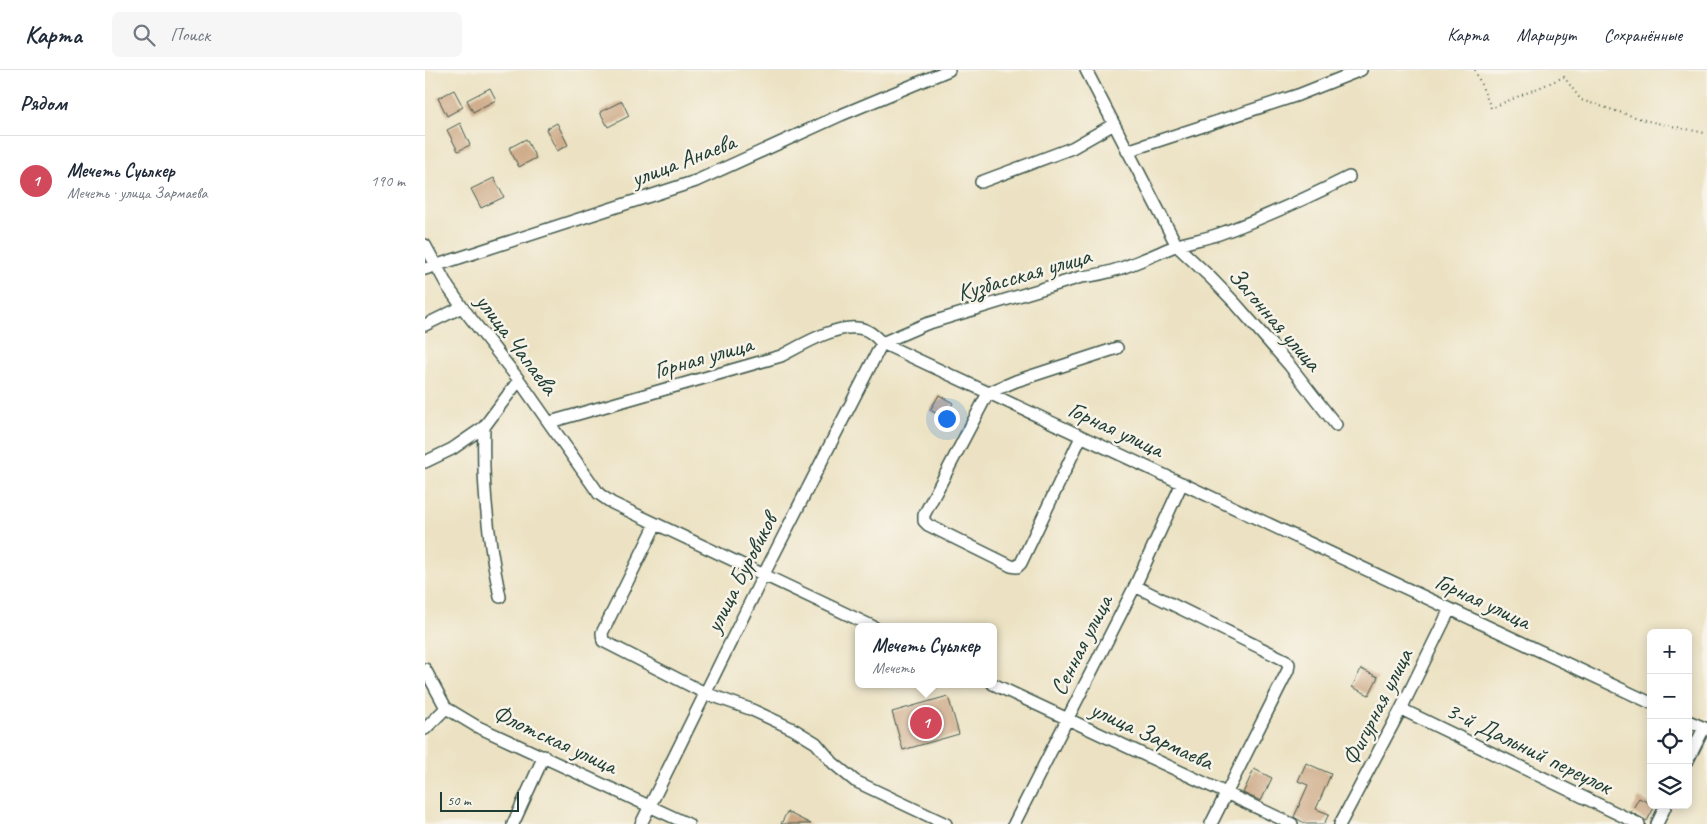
<!DOCTYPE html>
<html lang="ru">
<meta charset="utf-8">
<style>
:root{--surface:#fff;--page:#f6f6f7;--text:#1f2937;--muted:#747a83;--line:#e0e1e3;--accent:#d1495b}
body{margin:0;font-family:Caveat,sans-serif;background:var(--page);color:var(--text)}
.controls{position:absolute;right:15px;bottom:15px;display:grid;overflow:hidden;border-radius:8px;box-shadow:0 2px 12px #0003}
.controls button{width:45px;height:45px;display:grid;place-items:center;padding:0;border:0;border-bottom:1px solid var(--line);background:var(--surface);color:var(--text);font:25px sans-serif}
.scale{position:absolute;left:15px;bottom:12px;width:79px;box-sizing:border-box;padding-left:5px;border:2px solid #1f3d34;border-top:0;font-size:14px;line-height:18px;white-space:nowrap;color:#1f3d34;-webkit-text-stroke:4px #f7f3e8;paint-order:stroke}
.you{position:absolute;left:521px;top:348px;width:18px;height:18px;margin:-12px;border:4px solid #fff;border-radius:50%;background:#1a73e8;box-shadow:0 0 0 8px #1a73e833}
.badge{display:grid;place-items:center;width:32px;height:32px;border-radius:50%;background:var(--accent);color:#fff;font-size:16px;font-weight:700}
.pin{position:absolute;translate:-50% -50%;border:2px solid #fff;box-shadow:0 1px 5px #0006}
.popup{position:absolute;left:430px;top:553px;width:142px;height:65px;box-sizing:border-box;display:grid;place-content:center;border-radius:8px;background:var(--surface);filter:drop-shadow(0 1px 4px #0005);font-size:16px;white-space:nowrap;color:var(--muted)}
.popup b{font-size:19px;color:var(--text)}
.popup::after{content:'';position:absolute;left:50%;top:100%;margin-left:-10px;border:10px solid transparent;border-top-color:var(--surface)}
.list{margin:0;padding:0;list-style:none}
h2{display:flex;justify-content:space-between;align-items:center;height:65px;margin:0;padding:0 20px;font-size:21px}
h2 small{font-size:16px;font-weight:400;color:var(--muted)}
.list li{display:grid;grid-template-columns:32px 1fr auto;gap:15px;align-items:center;box-sizing:border-box;height:90px;padding:0 20px;border-top:1px solid var(--line)}
.list b{display:block;font-size:19px;white-space:nowrap}
.list p{margin:0;font-size:16px;white-space:nowrap;color:var(--muted)}
.list em{font-size:16px;font-style:normal;color:var(--muted)}
.icon{flex:none;width:28px;height:28px;fill:none;stroke:currentColor;stroke-width:2;stroke-linecap:round;stroke-linejoin:round}
.map{position:relative;flex:none;width:1282px;height:754px;overflow:hidden}
header{display:flex;align-items:center;gap:30px;box-sizing:border-box;height:70px;padding:0 25px;background:var(--surface);border-bottom:1px solid var(--line)}
header strong{font-size:24px}
nav{display:flex;gap:28px;margin-inline-start:auto;font-size:18px}
.search{width:350px;height:45px;background:var(--page);display:flex;align-items:center;gap:12px;box-sizing:border-box;padding:0 18px;border-radius:8px;color:var(--muted);font-size:19px}
main{display:flex}
aside{flex:1;background:var(--surface)}
.map>svg:first-child{display:block}
</style>
<header>
<strong>Карта</strong>
<div class="search"><svg class="icon" aria-label="search" viewBox="0 0 24 24"><circle cx="10" cy="10" r="6"/><path d="M15 15l6 6"/></svg>Поиск</div>
<nav><a>Карта</a><a>Маршрут</a><a>Сохранённые</a></nav>
</header>
<main>
<aside>
<h2>Рядом<small></small></h2>
<ul class="list">
<li><span class="badge">1</span><div><b>Мечеть Суьлкер</b><p>Мечеть · улица Зармаева</p></div><em>190 m</em></li>
</ul>
</aside>
<div class="map">
<svg width="1282" height="754" viewBox="0 0 1282 754">
<rect width="100%" height="100%" fill="#f7f3e8"/>
<filter id="ink" filterUnits="userSpaceOnUse"><feTurbulence type="fractalNoise" baseFrequency=".02" numOctaves="2"/><feDisplacementMap in="SourceGraphic" scale="10" xChannelSelector="R" yChannelSelector="G"/><feConvolveMatrix kernelMatrix="1 2 1 2 8 2 1 2 1" color-interpolation-filters="sRGB"/></filter>
<filter id="wash" filterUnits="userSpaceOnUse"><feTurbulence type="fractalNoise" baseFrequency=".0096" numOctaves="4" result="noise"/><feDisplacementMap in="SourceGraphic" scale="20" xChannelSelector="R" yChannelSelector="G"/><feGaussianBlur stdDeviation="1.12" result="paint"/><feColorMatrix in="noise" values="0 0 0 0 0 0 0 0 0 0 0 0 0 0 0 0 0 1.4 0 .05"/><feComposite in="paint" operator="in"/></filter>
<g filter="url(#wash)">
<rect width="100%" height="100%" fill="#ece2c3"/>
<g id="blocks">
<path fill="#cda986" d="M65,18L71,30L48,42L42,30Z
M29,20L38,37L22,46L13,28Z
M197,31L204,46L183,57L175,42Z
M35,53L45,75L33,81L22,60Z
M132,53L143,75L132,81L121,59Z
M101,69L111,88L94,97L84,78Z
M69,108L79,127L56,138L46,119Z
M514,325L528,333L519,348L505,340Z
M936,599L953,607L944,625L927,617Z
M523,626L534,664L478,680L467,642Z
M881,693L906,704L891,739L904,744L899,754H881L869,747L883,715L873,711Z
M829,699L847,708L836,731L818,723Z
M1214,728L1230,736L1222,751L1206,742Z
M362,742L386,754H356Z"/>
</g>
</g>
<g filter="url(#ink)">
<use href="#blocks" fill-opacity="0" stroke="#3e5649" stroke-width="1"/>
<g fill="none" stroke-linecap="round" stroke-linejoin="round">
<g stroke="#3e5649" stroke-width="14">
<path id="minor" d="M661,0L752,176L786,208L810,233L865,296L911,355
M702,81L873,25L936,0
M556,112L647,78L689,54
M0,175L23,217L37,237L94,310L174,424L187,433L449,557
M0,199L271,111L416,45L524,0
M0,255L37,237
M125,352L356,286C377,275 414,252 438,259C446,261 452,268 457,273L1226,633
M59,357C57,414 63,470 75,527
M656,367L596,493L592,497L586,496L503,455L499,451V445L563,323L591,311L692,278
M0,392L27,379L59,357L94,310
M231,454L177,563L178,571L280,623L325,639L368,659L391,673L408,693L430,711L521,754
M710,516L860,590L864,594L863,600L786,754
M0,599L21,638L51,656L263,754
M568,614L867,754
M976,639L1214,754
M1263,651L1282,659
M0,659L21,638
M1263,690L1279,658
M88,754L119,686
M216,754L339,504L457,273L501,254L656,207C690,204 719,189 750,176C764,171 780,169 794,164C839,148 882,128 924,107
M589,754L710,516L757,413
M915,754L976,639L1025,539
M1232,754L1241,735"/>
</g>
<path stroke="#3e5649" stroke-width="2" stroke-dasharray="1 4" stroke-linecap="butt" d="M1050,0L1066,38L1139,7L1156,30L1223,51L1280,63L1282,64"/>
<use href="#minor" stroke="#fff" stroke-width="11"/>
</g>
</g>
<g text-anchor="middle" stroke-width="5" stroke-linejoin="round" paint-order="stroke">
<g font-size="24" fill="#1f3d34" stroke="#f7f3e8">
<text transform="translate(258 90) rotate(-21)" y="8">улица Анаева</text>
<text transform="translate(599 204) rotate(-16)" y="8">Кузбасская улица</text>
<text transform="translate(850 249) rotate(49)" y="8">Загонная улица</text>
<text transform="translate(92 274) rotate(53)" y="8">улица Чапаева</text>
<text transform="translate(278 287) rotate(-16)" y="8">Горная улица</text>
<text transform="translate(691 359) rotate(25)" y="8">Горная улица</text>
<text transform="translate(316 503) rotate(-63)" y="8">улица Буровиков</text>
<text transform="translate(1058 531) rotate(25)" y="8">Горная улица</text>
<text transform="translate(656 575) rotate(-63)" y="8">Сенная улица</text>
<text transform="translate(952 637) rotate(-63)" y="8">Фигурная улица</text>
<text transform="translate(727 665) rotate(25)" y="8">улица Зармаева</text>
<text transform="translate(130 669) rotate(25)" y="8">Флотская улица</text>
<text transform="translate(1104 678) rotate(26)" y="8">3-й Дальний переулок</text>
</g>
</g>
</svg>
<div class="controls">
<button>+</button>
<button>−</button>
<button><svg class="icon" aria-label="locate" viewBox="0 0 24 24"><circle cx="12" cy="12" r="6"/><path d="M12 2v4M12 18v4M2 12h4M18 12h4"/></svg></button>
<button><svg class="icon" aria-label="layers" viewBox="0 0 24 24"><path d="M12 4l9 5-9 5-9-5zM3 14l9 5 9-5"/></svg></button>
</div>
<div class="scale">50 m</div>
<div class="you"></div>
<div class="pin badge" style="left:501px;top:653px">1</div>
<div class="popup"><b>Мечеть Суьлкер</b>Мечеть</div>
</div>
</main>
